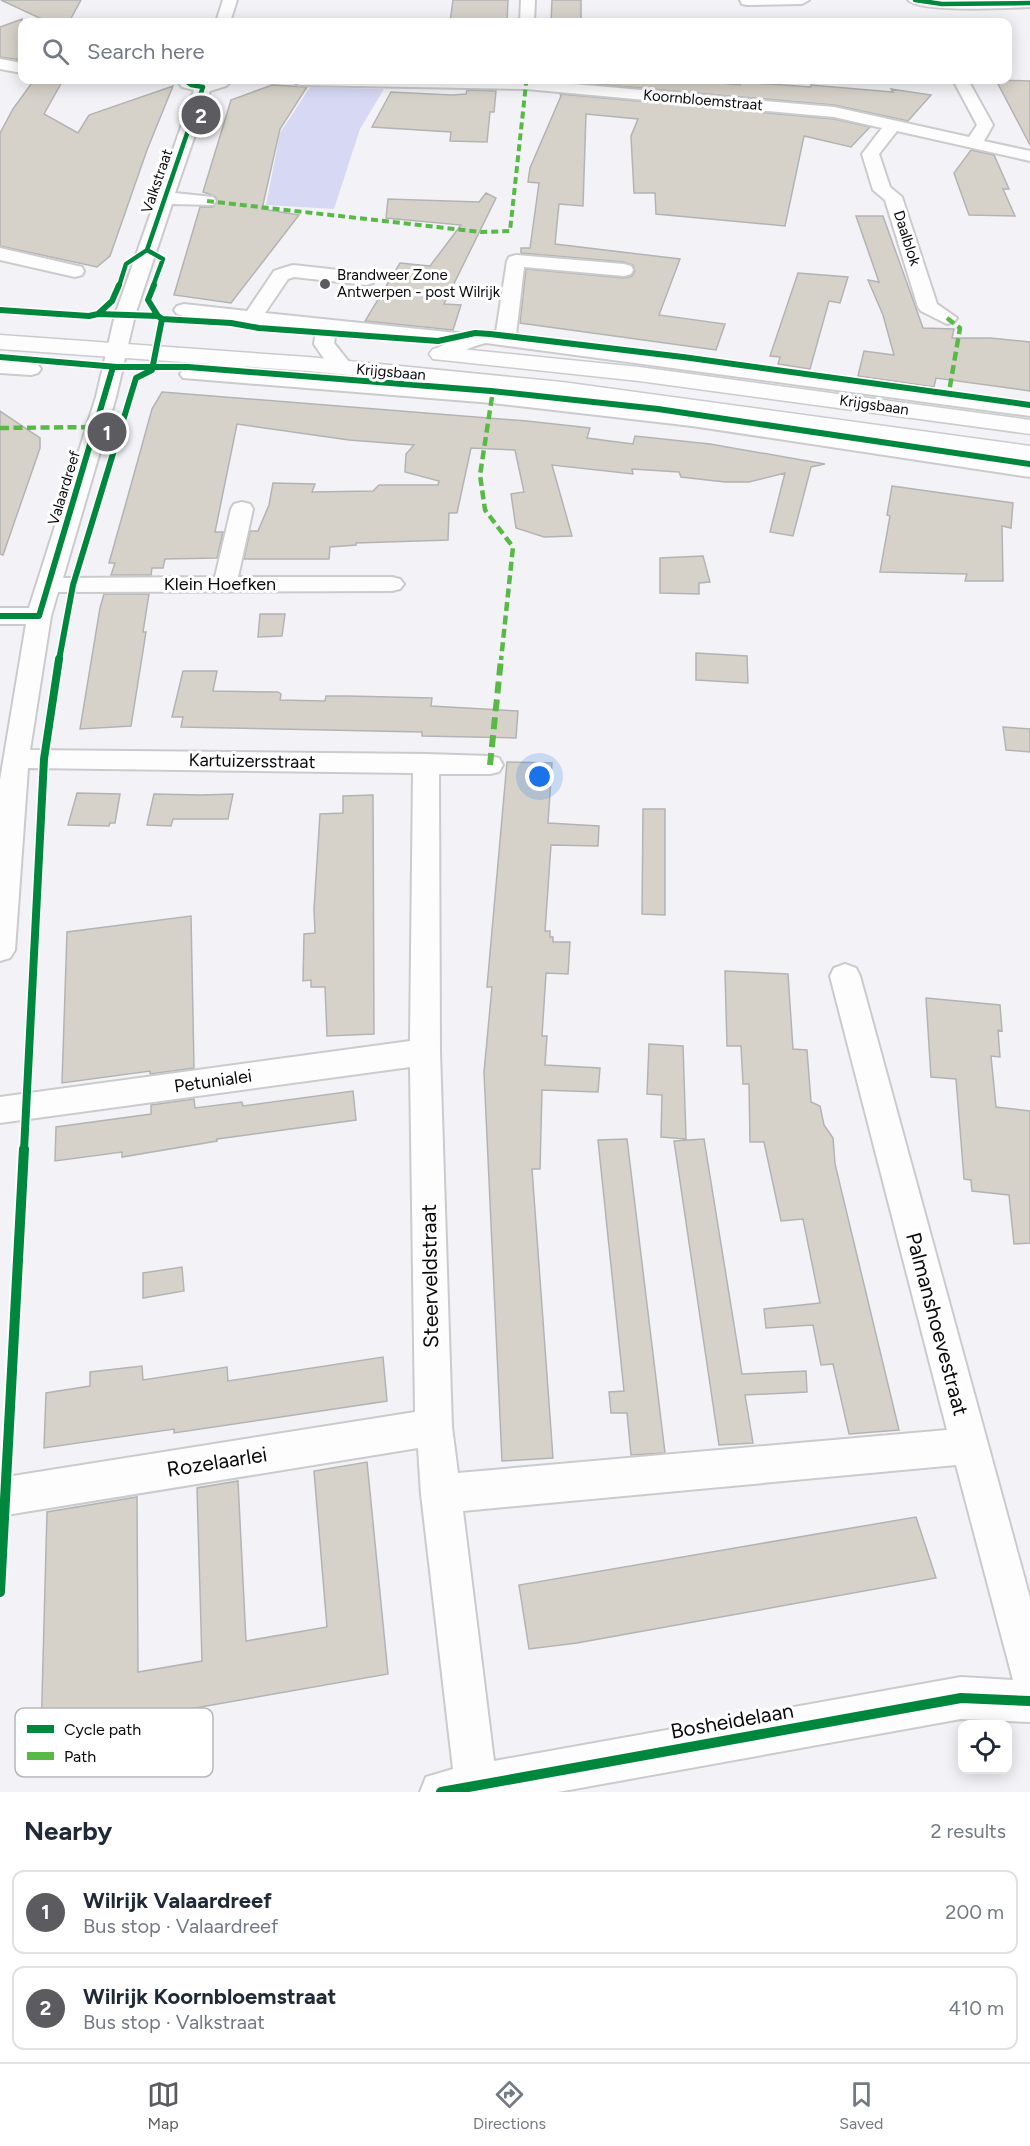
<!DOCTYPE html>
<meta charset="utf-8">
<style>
:root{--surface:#fff;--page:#f2f2f3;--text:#1f2937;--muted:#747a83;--line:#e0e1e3;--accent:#5c5c60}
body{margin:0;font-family:Figtree,sans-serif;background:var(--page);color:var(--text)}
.controls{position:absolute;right:18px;bottom:18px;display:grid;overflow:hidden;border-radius:12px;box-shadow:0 3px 15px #0003}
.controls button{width:54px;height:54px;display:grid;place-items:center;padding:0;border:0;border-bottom:2px solid var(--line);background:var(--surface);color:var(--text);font:30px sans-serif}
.you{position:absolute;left:540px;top:777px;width:21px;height:21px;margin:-15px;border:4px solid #fff;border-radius:50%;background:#1a73e8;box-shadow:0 0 0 9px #1a73e833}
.badge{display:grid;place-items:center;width:39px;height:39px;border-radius:50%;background:var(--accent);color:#fff;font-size:20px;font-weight:700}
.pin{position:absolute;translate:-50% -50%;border:3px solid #fff;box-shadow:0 2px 6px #0006}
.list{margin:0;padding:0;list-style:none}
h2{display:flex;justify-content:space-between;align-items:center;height:78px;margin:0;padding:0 24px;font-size:26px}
h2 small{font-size:20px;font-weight:400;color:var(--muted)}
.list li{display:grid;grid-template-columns:39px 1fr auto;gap:18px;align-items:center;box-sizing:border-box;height:84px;margin:0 12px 12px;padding:0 12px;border:2px solid var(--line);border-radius:12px}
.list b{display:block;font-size:22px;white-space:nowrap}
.list p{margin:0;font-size:20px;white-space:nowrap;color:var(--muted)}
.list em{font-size:20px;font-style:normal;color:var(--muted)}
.icon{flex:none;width:33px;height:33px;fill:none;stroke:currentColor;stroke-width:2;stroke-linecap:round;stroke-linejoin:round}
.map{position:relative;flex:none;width:1030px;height:1792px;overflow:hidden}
.search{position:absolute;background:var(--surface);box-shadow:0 3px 15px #0003;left:18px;right:18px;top:18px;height:66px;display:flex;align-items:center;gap:15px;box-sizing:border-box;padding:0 21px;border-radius:12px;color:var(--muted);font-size:22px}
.sheet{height:270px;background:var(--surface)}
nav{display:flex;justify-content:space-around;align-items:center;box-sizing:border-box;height:84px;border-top:2px solid var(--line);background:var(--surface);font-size:16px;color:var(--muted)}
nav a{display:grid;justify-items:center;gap:3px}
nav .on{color:var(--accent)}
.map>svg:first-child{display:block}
</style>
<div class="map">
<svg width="1030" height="1792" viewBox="0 0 1030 1792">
<rect width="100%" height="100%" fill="#f3f3f7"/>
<path fill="#d7d9f4" d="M310,87L384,89L360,129L334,209L266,205L280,133Z"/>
<path fill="#d7d2c9" stroke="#b4b3b4" stroke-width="1.5" d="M1,0H81L69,22H48Z
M453,0H508L507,22H450Z
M552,0H581V22H551Z
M22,19V60L0,57V27Z
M34,80H63L44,114L78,133L89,115L173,86L147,150L110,256L97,267L0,246V133L13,109Z
M548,80H692L740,85L741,82L811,87V85L893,92L891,89L931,95L908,121L834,105Z
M996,80L1030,81V145Z
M272,85L307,87L280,129L262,209L299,215L231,303L174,295L200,207H213L218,201L215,196L203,192L231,100Z
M467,90L496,91L494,112H490L487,142L450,141L451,132L372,127L391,92L452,95L466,94Z
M560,94L834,119L870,127L851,147L804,136L785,226L656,214L655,193H634L631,136L638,119L586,114L583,206L559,204L555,244L680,259L659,315L725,324L716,350L520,323L526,269L624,278L632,276L635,271L633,265L624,262L521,253V248H530L539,183L528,182L530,168L561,96Z
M971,150L994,155L1009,189H1003L1015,216L969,215L954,173Z
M486,193L496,198L444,304L461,305L453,330L365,321L400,263L430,266L461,225L386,218L388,199L479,202Z
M856,216H883L923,328L954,329L952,338H990L1030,342V391L936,378L934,387L858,376L864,351L894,355L883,315L868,280L879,282Z
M798,273L848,277L840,303L829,301L810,369L778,364L780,357L770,356Z
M162,392L527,421L590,428L587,438L633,444L635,436L710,444L825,464L811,467L793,536L770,532L785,473L749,482H725L681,477L679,472L632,469L633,474L552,465L572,536L544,537L516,528L511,494L524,492L515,450L471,448L457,513H449L448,540L356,543V545L330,547L329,559H244L250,531H258L269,505L273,483L315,484L312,492L373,491L379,485H438L439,481L405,472L406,454L414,445L349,440L237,424L215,532H223L217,558L165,559L163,568H152L151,575H111L115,563H109L131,485L152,409Z
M0,411L40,438V448L3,555L0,554Z
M892,486L1013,503L1011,528L1002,526L1003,581H965L967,574L880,572L890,516L887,515Z
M703,556L710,582L699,583V594L660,593V558Z
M104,594H149L143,632H146L131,726L80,729L100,608Z
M260,614H285L282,636L258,637Z
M696,653L747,656L748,683L696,680Z
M183,671H217L213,691L278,692L281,694L280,700L325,701L326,696H348L432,698L431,706L518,711L516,738L422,736V732L181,727L183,717H172Z
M1003,727L1030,729V752L1006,750Z
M507,762L552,763L548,823L599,826L598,846L551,845L545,931H550V937H553V942H570L568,974L546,973L542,1036H547L545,1065L600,1068L598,1092L542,1090L540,1169H532L553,1458L502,1461L484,1072L492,987H487Z
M77,793L120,794L115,823H110L109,826L68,825Z
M154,794L201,795L233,794L228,819H173L171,826L147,825Z
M373,795L374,1034L327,1036L325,987H311V980L303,981L304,934L315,933L314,909L320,814L343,813V796Z
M643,809H665V915L642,914Z
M191,916L194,1068L150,1074V1071L62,1083L67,932Z
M725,971L788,974L793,1049L807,1050L811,1102L820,1106L824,1125L833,1138L835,1164L899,1430L849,1434L833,1364L821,1365L813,1325L766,1328L764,1309L820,1303L803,1219L781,1221L764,1142H750L749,1084H743L741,1046H727Z
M926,998L1000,1005L1002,1031L998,1030L1000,1057L991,1056L996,1107L1030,1111V1243L1014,1244L1009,1195L972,1191L971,1180L964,1179L956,1079L931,1077Z
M649,1044L683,1046L686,1139L661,1137L662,1095L647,1094Z
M353,1091L356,1120L217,1139V1141L122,1157V1152L55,1161L56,1127L151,1114V1105L194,1099L195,1108L242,1102L243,1106Z
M627,1139L665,1453L631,1455L627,1413H611L609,1392L624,1391L598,1140Z
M704,1139L742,1374L806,1371L807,1392L745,1395L753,1443L719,1445L674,1141Z
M182,1267L184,1291L143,1298V1273Z
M383,1357L387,1401L174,1433V1429L44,1448L46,1393L90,1386V1372L142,1366L143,1380L227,1367L228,1381Z
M367,1462L388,1674L41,1735L47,1512L137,1497L138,1672L202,1661L197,1488L238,1481L246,1641L327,1627L314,1471Z
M916,1517L936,1578L577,1643L529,1649L519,1585Z"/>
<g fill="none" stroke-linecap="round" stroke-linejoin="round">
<g stroke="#cbcbce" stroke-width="4">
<path id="minor" d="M223,0H237L230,22H216Z
M521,0H535L534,22H520Z
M740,0H809L802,4L747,5L742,4Z
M908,0H1030V7C1008,8 920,13 908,0Z
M0,59L22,63V73L0,69Z
M176,80L204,82L233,80L226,86L210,91L175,193L213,197L216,201L213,205L172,204L135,315L116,397L63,578L215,577L231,509L234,504L242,502L250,504L253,509L238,577H392L400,579L404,584L400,589L392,591L58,592L51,616L30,750L426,754L490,756L499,758L503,765L499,772L490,774H439L440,1052L452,1427L458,1473L947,1430L830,976L834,968L845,964L856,968L860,976L1030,1598V1722L961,1719L558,1792H420L426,1777L453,1769L421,1494L418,1448L0,1516V1478L415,1412L410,1067L0,1123V1097L410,1041L413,773L28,768L15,950L10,958L0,961V780L26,624H0V608H29L96,397L115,315L194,90L182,87ZM956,1465L1013,1680L961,1677L494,1761L463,1511Z
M291,80H528L834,107L969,137L977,125L953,80H968L993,125L984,141L1030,151V161L897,131L879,154L890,187L902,197L937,304L957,318L954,322L947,324L921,311L918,307L885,200L873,190L862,154L882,128L834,117L526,89L299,85Z
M0,248L82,267L84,271L82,275L75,277L0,260Z
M516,255L624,264L631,266L633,270L631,274L624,276L524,267L516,335L1030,404V416L486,343C468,346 449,362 433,358L430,354L433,350L445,344L336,332L334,343L353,367L350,371C333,376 323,357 314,344L316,330L184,316L177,314L174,310L177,306L184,304L247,311L274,271L286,267L293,265L366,273L373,275L375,279L373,283L366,285L294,277L288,279L265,313L467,334L486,331L496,332L507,261L509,257Z
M213,352L260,373L492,391L692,414L1030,463V477L692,426L492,403L183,378L180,374L183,370L190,368L223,370L206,362L203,358L206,354Z
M0,361L38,365L41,369L38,373L31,375L0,373Z"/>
</g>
<g stroke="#cbcbce" stroke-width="3">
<path id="major" d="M0,335L308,357L562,382L1030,446V460L562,396L308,371L0,349Z
M441,347L639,367L1030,420V434L639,381L433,359L429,354L433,349Z"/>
</g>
<use href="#minor" fill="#fdfdfe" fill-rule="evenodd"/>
<use href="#major" fill="#fdfdfe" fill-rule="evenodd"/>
<path stroke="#58b947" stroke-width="4" stroke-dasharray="7 4" stroke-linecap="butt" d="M207,201L481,232L510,231L526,84"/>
<path stroke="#58b947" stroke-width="4.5" stroke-dasharray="9 4.5" stroke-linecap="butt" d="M947,318L960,328L948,398
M492,397L480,475L485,510L513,547L501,660
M0,428L96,427"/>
<path stroke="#58b947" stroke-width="6" stroke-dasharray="12 6" stroke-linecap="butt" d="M490,765L501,659"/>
<g stroke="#fff" stroke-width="7">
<path id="cycleway-far3" d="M915,0L942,4L1030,3
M147,250L203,87L191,85L184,80
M147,250L163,259L153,286
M119,286L126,264L147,250"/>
</g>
<g stroke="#fff" stroke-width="9">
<path id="cycleway-far2" d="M154,285L148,300L158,316
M0,310L89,316L98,314L158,316L162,319L231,323L259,328L438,341L475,333L490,334L683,357L1030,405
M98,314L112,301L119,285
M0,357L117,367H188L491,391L658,409L1030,464
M0,616H39L113,367
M59,660L73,585L136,378L152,370L162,319"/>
</g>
<g stroke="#fff" stroke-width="11">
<path id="cycleway-far1" d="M24,1150L44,759L59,659"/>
</g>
<g stroke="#fff" stroke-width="14">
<path id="cycleway" d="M0,1592L24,1149
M441,1792L961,1698L1030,1701"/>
</g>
<use href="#cycleway-far3" stroke="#00873e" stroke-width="4.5"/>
<use href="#cycleway-far2" stroke="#00873e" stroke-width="6"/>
<use href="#cycleway-far1" stroke="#00873e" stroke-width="8"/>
<use href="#cycleway" stroke="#00873e" stroke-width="10"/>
</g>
<circle fill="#5c5c60" stroke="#fff" stroke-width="2" cx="325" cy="284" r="6"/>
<g text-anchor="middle" stroke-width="6" stroke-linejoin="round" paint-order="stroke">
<g font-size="15" fill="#0b0b0e" stroke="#fff">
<text transform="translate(703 100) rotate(5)" y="5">Koornbloemstraat</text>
<text transform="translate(157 181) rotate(-71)" y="5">Valkstraat</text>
<text transform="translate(907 238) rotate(72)" y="5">Daalblok</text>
<text transform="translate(391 372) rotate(5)" y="5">Krijgsbaan</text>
<text transform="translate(874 405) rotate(8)" y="5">Krijgsbaan</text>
<text transform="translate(64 488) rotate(-73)" y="5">Valaardreef</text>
</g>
<g font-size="15" fill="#0b0b0e" stroke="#fff" text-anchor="start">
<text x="337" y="280">Brandweer Zone<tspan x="337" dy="17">Antwerpen - post Wilrijk</tspan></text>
</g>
<g font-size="18" fill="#0b0b0e" stroke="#fff">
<text x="220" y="590">Klein Hoefken</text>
<text transform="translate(252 761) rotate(1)" y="6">Kartuizersstraat</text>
<text transform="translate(213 1081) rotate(-8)" y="6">Petunialei</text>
</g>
<g font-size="21" fill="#0b0b0e" stroke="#fff">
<text transform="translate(430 1276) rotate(-91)" y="7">Steerveldstraat</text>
<text transform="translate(937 1324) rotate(75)" y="7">Palmanshoevestraat</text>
<text transform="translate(217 1462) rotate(-9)" y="7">Rozelaarlei</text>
<text transform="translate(732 1721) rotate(-10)" y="7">Bosheidelaan</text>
</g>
</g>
<rect x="15" y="1708" width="198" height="69" rx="9" fill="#fff" stroke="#b6b6b7" stroke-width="1.5"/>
<rect x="27" y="1725" width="27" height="8" fill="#00873e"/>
<rect x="27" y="1752" width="27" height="8" fill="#58b947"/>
<g font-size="16" fill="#0b0b0e">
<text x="64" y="1735">Cycle path</text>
<text x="64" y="1762">Path</text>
</g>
</svg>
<div class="controls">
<button><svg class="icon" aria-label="locate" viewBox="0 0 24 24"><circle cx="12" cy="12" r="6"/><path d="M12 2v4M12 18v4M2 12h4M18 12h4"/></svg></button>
</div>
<div class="you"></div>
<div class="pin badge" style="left:107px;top:432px">1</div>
<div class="pin badge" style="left:201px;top:115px">2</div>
<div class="search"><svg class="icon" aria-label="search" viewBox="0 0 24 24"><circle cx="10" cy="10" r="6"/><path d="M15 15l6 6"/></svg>Search here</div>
</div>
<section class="sheet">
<h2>Nearby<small>2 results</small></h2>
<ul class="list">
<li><span class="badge">1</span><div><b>Wilrijk Valaardreef</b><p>Bus stop · Valaardreef</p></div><em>200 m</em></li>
<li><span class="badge">2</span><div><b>Wilrijk Koornbloemstraat</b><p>Bus stop · Valkstraat</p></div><em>410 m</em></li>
</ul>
</section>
<nav>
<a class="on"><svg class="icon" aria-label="map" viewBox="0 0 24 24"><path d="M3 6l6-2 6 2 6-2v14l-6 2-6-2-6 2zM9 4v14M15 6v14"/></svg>Map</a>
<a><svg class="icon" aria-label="directions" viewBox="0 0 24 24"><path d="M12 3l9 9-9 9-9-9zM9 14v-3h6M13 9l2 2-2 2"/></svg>Directions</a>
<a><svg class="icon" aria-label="saved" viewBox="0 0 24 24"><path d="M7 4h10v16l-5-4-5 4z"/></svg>Saved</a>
</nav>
